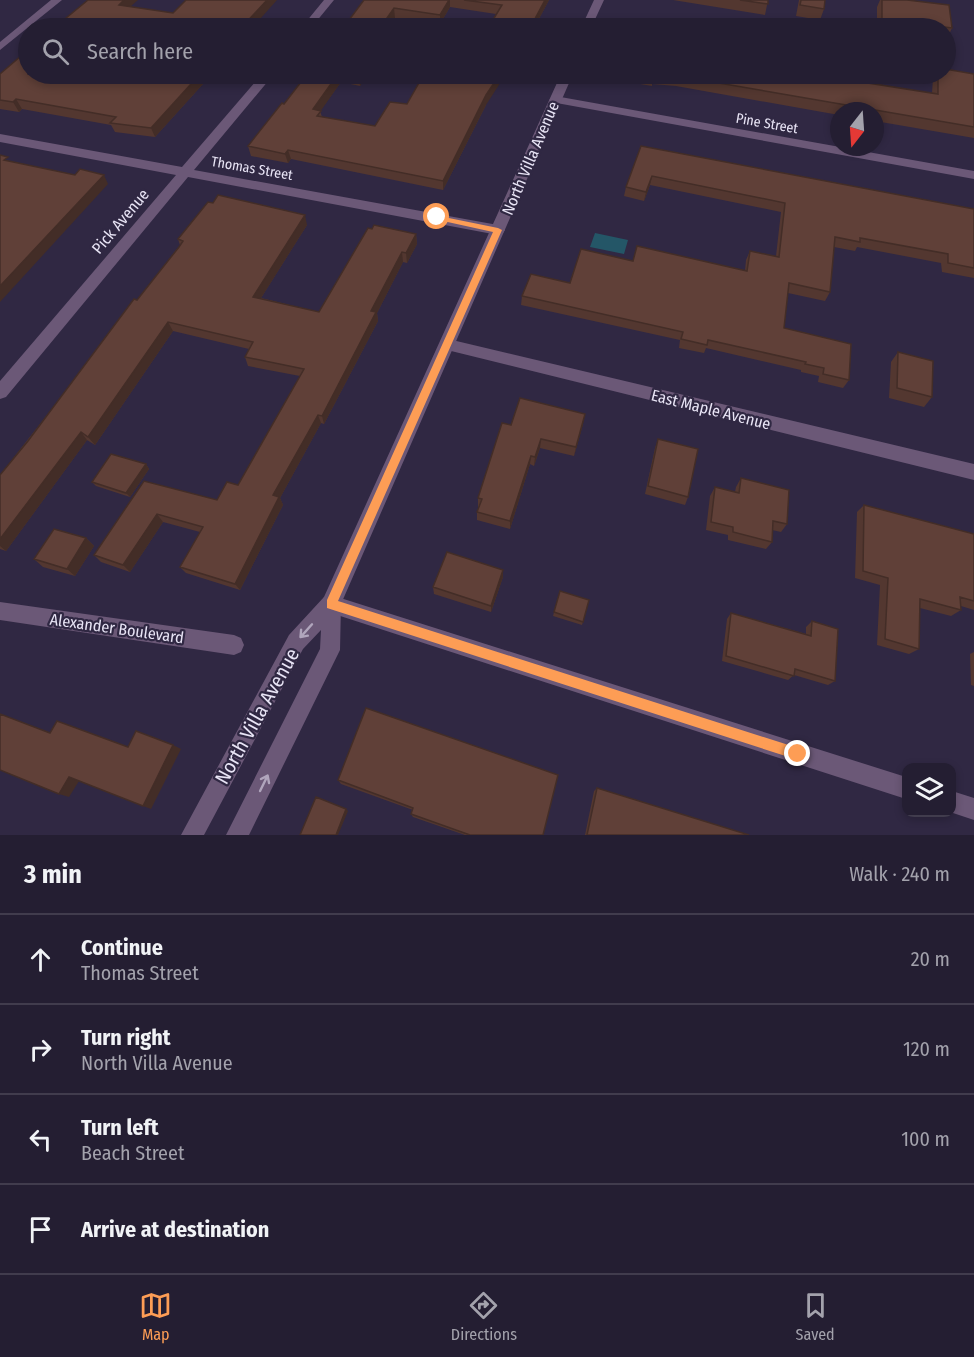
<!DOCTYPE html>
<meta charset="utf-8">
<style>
:root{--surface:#241e32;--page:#2c273a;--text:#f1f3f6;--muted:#a3a2ac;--line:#413c4d;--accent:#fd9d55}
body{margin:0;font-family:"Fira Sans Condensed",sans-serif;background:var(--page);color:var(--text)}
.controls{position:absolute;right:18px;bottom:18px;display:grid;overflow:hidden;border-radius:12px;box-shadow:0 3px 9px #0003}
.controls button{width:54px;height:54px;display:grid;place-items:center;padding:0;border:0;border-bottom:2px solid var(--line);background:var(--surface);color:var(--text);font:30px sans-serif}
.compass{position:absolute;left:830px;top:102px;width:54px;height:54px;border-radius:50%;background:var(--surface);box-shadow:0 3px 9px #0003;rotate:197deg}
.stop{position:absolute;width:18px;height:18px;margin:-14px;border:4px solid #fd9d55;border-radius:50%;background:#fff}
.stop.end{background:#fd9d55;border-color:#fff;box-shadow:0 2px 6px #0008}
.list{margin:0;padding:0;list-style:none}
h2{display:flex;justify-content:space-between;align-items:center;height:78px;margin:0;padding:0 24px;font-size:26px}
h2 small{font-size:20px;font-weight:400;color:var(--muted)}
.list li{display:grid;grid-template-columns:39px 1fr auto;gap:18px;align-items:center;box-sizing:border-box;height:90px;padding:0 24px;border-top:2px solid var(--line)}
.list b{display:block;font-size:22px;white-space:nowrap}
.list p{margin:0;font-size:20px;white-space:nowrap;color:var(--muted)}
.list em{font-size:20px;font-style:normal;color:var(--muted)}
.icon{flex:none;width:33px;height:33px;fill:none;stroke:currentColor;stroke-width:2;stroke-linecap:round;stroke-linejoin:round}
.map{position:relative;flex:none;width:974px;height:835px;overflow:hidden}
.search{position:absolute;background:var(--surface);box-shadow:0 3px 9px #0003;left:18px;right:18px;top:18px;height:66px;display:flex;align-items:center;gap:15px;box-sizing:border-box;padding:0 21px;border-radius:33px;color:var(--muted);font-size:22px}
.sheet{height:438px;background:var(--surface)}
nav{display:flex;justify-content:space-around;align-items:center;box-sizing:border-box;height:84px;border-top:2px solid var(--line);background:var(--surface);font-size:16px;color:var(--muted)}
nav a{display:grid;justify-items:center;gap:3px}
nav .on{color:var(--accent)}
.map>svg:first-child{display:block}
</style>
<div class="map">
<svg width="974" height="835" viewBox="0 0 974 835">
<rect width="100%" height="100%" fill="#302843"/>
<path fill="#245667" d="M595,233L628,240L624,254L590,247Z"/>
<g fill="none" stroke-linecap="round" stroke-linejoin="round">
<path fill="#6b5877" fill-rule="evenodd" d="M51,0H62L0,50V42Z
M324,0H334L311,28H301Z
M262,74H274L194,170L498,225L503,227L505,230L503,233L498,235L188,177L6,397L0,399V381L176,175L0,142V134L182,167Z
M555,96L974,171V179L551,102L549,100Z
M448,339L974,464V480L443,349L440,345L443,341Z
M331,595L906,777V799L331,613L324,611L321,604L324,597Z
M0,602L234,635L241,638L244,645L241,652L234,655L0,620Z
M952,791L974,798V820L950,812Z"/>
<path fill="#6b5877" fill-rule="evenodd" d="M594,0H604L591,28H581Z
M561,74H573L341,604L340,650L249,835H226L320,649L321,630L303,649L204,835H181L289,635L324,597Z"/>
</g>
<path fill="#533730" d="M364,0H549L534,28H488L496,14L450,7L440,24L395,18L388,28H343Z
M673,0H768L765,15Z
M799,0H825L824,9L820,20L796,16Z
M880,0H907L952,28L947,39H945V28H877V7Z
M0,74H212L155,137L115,132L111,125L22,109L19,112L0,109Z
M311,74H368L360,86L341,82L320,111L322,117L375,126L407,104L486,105L443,190L291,159L288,163L251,156L248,146L304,83Z
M623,74H842L862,82L932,93L933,78L935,74H974V138L875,121V111H839V115L676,86L652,84V86L622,81Z
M641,146L974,209V278L942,272L941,263L857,247L855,251L834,247L830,292L825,301L788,293L784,328L849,380L843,388L818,382L819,376L801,372V370L706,348L704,353L679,348L680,340L521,305L522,296L570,283L633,261L745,271L746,260L750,251L776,256L781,212L650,185L644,201L624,196L626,187Z
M307,225L261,298L319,312L416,234L417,244L407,263L403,262L377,313L378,321L324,424L321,423L280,498L283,505L240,590L186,573L180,567L200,532L163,522L130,572L101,562L94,555L144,481L217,500L238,485L300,376L248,366L245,357L249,349L173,331L95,445L87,440L6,551L0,549V475L180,245L178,239Z
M898,352L932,397L924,407L889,398L891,362Z
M583,424L574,456L540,448L534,466L530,464L510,529L477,520V512L479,507H478V498L511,425Z
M658,439L688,497L685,505L645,494L655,448Z
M146,464L149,469L130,497L96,486L92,482Z
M741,478L787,524L781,532L772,530V542L766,549L728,540V535L706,530L710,496L715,487L735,492L736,487Z
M864,505L974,534V610L961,606V610L951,616L920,608L919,649L909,654L877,645L880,585L855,578L857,512Z
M86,538L94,546L75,576L43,567L34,559Z
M503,577L491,612L434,594L433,587Z
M560,591L589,600L582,625L553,616Z
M731,613L806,634V627L812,621L835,681L828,685L794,675L788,680L722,661L727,619Z
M974,652V686L971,685L970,654Z
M338,780L543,835H465L413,817L411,814L413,810L341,784Z
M597,788L749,835H585L594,791Z"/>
<path fill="#432d27" d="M124,0H138L122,14L119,5Z
M267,0H277L252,28H241Z
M449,0H450V7L440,24V15Z
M545,0H549L534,28H530Z
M394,8L395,18L388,28H380Z
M200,74H212L155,137L151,128Z
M339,74L341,82L315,119L313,109Z
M361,74H368L360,86L359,76Z
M500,74H506L486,105L443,190V181L486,95Z
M16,99L22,109L19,112L13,102Z
M288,150L291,159L288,163L285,154Z
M104,175L108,184L0,302V286Z
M652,176L650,185L644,201L646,192Z
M305,215L307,225L256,306L253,297Z
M416,234L417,244L407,263L406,253Z
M402,252L403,262L377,313L378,321L324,424L322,416L371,311Z
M168,322L173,331L95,445L88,437Z
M585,414L583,424L574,456L576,447Z
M318,415L321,423L280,498L283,505L240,590L235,584L273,495Z
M81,432L87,440L6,551L0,546V539Z
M541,439L540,448L534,466L535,457Z
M531,456L530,464L510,529V521Z
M146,464L149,469L130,497L126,493Z
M157,514L163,522L130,572L123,565Z
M86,538L94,546L75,576L67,569Z
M503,570V577L491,612V606Z
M173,745L181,749L151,809L143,806Z
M69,777L79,781L69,797L59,794Z
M346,809L348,811L338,835H336Z"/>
<path fill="#604038" stroke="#432d27" stroke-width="1.5" d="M88,0H124L119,5L173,13L186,0H267L241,28H54Z
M364,0H449L440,15L394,8L380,28H343Z
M464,0H545L530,28H488L502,5Z
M740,0H768V4Z
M801,0H825L824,9L800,5Z
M882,0H907L949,5L952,28L882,19Z
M637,26L656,28H637Z
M28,50V74H200L151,128L110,123L116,117L16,99L13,102L0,100V74Z
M945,69L974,74V127L678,76L654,74V76L635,74H842L862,77V82L938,94V74H945Z
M311,74H338L313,109L321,111L317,116L375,126L390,102L407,104L424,74H500L486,95L443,181L288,150L285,154L248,146L282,103L284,104L301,82L304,83Z
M343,74H361L359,76Z
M641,146L974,209V268L948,263V254L860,238V242L835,237L830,292L789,283L784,328L851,344L849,380L823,374L824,368L805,364L806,362L708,340L707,345L681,339L683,332L522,296L531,274L570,283L581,249L633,261L637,246L747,271L750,251L779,257L785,203L652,176L646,192L626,187Z
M0,155L8,157L4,160L75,175L80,169L104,175L0,286Z
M218,195L305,215L253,297L319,312L368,228L372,229L374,225L416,234L406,253L402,252L371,311L376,312L322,416L318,415L273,495L279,497L235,584L180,567L203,527L157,514L123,565L94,555L144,481L217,500L227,482L238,485L304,369L245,357L253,342L168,322L88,437L81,432L0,539V475L28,441L134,299L137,300L179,247L183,241L178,239L208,202L213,203Z
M898,352L933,361L932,397L897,388Z
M520,398L585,414L576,447L541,439L535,457L531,456L510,521L477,512L482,499L478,498L502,423L511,425Z
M658,439L698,449L688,497L648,486Z
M111,454L146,464L126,493L92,482Z
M741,478L789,490L787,524L773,521L772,542L733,532V527L711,522L715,487L739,493Z
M864,505L974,534V601L960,597L961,610L920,599L919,649L885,639L888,578L863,571Z
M54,529L86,538L67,569L34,559Z
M447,552L503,570L491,606L433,587Z
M560,591L589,600L583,622L554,612Z
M731,613L811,636L812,621L838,629L835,681L795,669L794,676L726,656Z
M366,708L558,775L543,835H470L411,814L413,808L338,780Z
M0,714L50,733L57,721L128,747L136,731L173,745L143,806L69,777L59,794L0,770Z
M597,788L749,835H587Z
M316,797L346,809L336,835H300Z"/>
<defs><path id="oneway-shaft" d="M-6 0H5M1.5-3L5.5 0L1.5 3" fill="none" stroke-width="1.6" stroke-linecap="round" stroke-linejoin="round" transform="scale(1.5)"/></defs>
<g stroke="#b0a5bc">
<use href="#oneway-shaft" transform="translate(306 631) rotate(132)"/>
<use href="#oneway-shaft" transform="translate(264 783) rotate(-64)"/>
</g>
<path fill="#fd9d55" d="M434,215L498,228L502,230L338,601L798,748L802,750L804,754L802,759L798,760L327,608V600L493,232L434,219Z"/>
<g text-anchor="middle" stroke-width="4.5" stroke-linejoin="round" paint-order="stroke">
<g font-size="14" fill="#e8e4f5" stroke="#302843">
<text transform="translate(767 123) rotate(10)" y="5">Pine Street</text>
<text transform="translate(252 168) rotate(10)" y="5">Thomas Street</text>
</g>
<g font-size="16" fill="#e8e4f5" stroke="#302843">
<text transform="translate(530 158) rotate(-67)" y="6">North Villa Avenue</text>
<text transform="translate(120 221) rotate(-50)" y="6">Pick Avenue</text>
<text transform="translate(711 409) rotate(14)" y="6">East Maple Avenue</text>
<text transform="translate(117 628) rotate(8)" y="6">Alexander Boulevard</text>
</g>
<g font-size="20" fill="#e8e4f5" stroke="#302843">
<text transform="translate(257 716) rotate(-61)" y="7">North Villa Avenue</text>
</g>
</g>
</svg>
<div class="controls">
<button><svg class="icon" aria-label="layers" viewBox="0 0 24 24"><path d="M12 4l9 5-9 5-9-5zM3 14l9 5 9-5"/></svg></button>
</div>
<svg class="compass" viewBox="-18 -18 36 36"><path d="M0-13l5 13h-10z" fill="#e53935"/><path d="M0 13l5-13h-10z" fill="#a3a2ac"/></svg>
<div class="stop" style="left:437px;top:217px"></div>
<div class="stop end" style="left:798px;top:754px"></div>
<div class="search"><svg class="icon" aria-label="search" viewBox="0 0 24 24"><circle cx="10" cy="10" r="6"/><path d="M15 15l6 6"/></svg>Search here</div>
</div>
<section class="sheet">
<h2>3 min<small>Walk · 240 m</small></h2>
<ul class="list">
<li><svg class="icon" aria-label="ahead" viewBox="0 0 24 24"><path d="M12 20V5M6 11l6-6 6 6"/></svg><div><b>Continue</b><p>Thomas Street</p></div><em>20 m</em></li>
<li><svg class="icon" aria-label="right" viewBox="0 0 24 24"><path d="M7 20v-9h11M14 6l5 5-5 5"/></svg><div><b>Turn right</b><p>North Villa Avenue</p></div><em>120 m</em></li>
<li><svg class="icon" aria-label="left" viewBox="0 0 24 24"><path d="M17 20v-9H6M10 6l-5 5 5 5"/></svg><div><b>Turn left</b><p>Beach Street</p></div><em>100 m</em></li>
<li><svg class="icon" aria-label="arrive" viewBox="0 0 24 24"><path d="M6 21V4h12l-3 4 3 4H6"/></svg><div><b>Arrive at destination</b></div></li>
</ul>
</section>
<nav>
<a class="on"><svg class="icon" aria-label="map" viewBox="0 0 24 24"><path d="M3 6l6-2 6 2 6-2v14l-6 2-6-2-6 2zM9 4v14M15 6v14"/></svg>Map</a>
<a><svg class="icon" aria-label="directions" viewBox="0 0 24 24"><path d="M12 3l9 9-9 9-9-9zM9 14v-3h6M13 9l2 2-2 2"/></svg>Directions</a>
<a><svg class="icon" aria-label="saved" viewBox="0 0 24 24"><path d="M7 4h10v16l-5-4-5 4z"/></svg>Saved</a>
</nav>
